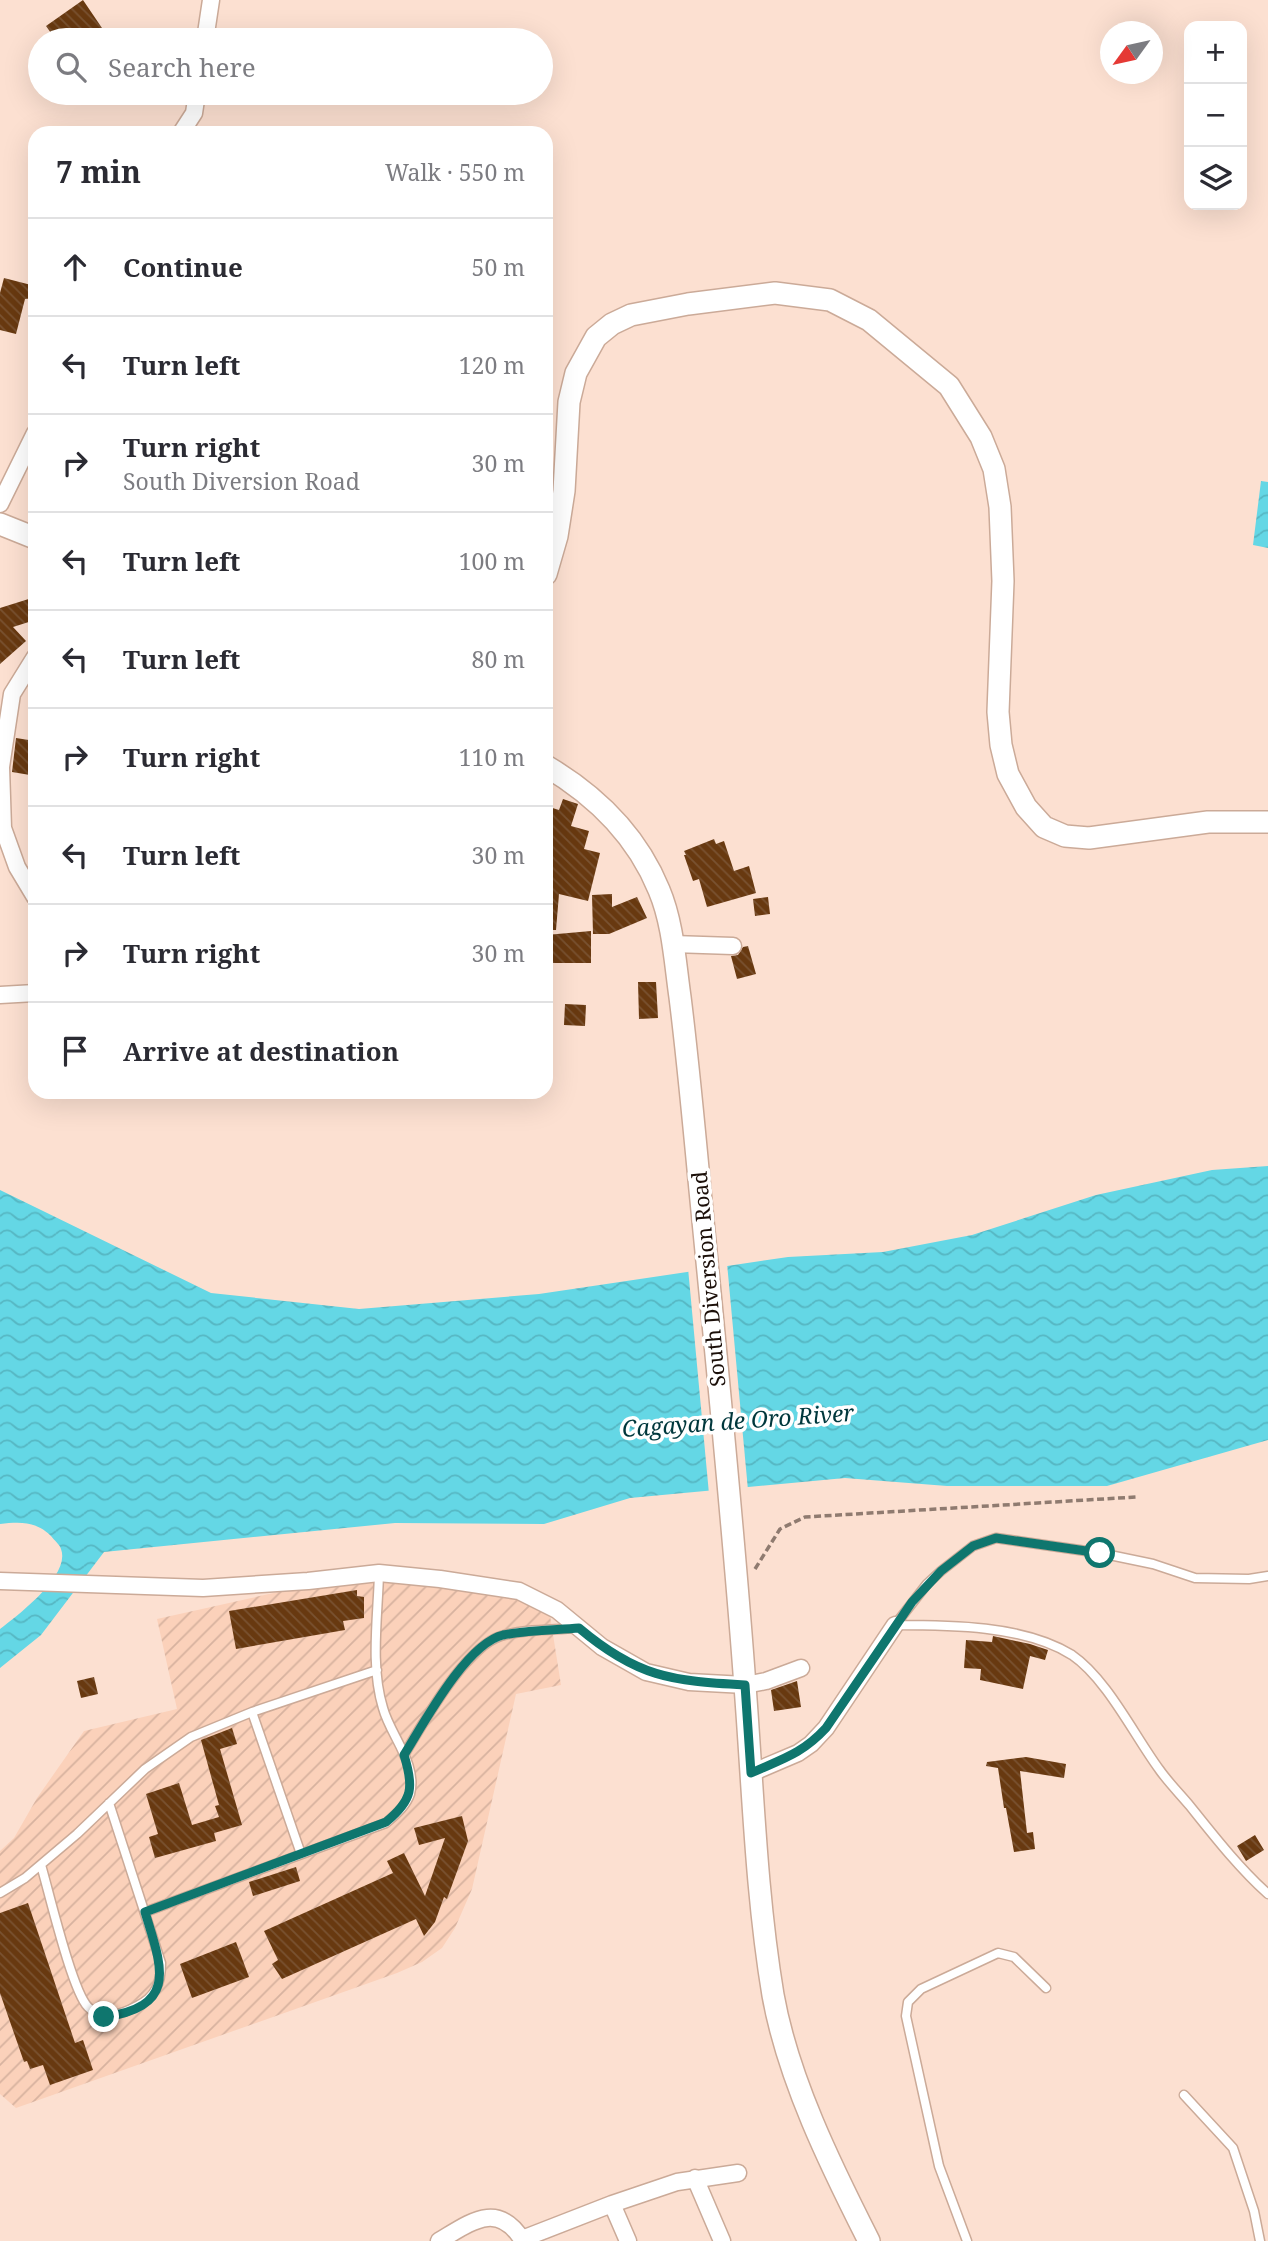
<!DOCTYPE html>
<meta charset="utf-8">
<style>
:root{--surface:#fff;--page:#f2f2f3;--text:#2b2b33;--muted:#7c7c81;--line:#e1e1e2}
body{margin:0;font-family:"Noto Serif",serif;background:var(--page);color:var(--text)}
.controls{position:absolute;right:21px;top:21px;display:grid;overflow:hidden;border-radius:14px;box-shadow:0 7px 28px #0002}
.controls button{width:63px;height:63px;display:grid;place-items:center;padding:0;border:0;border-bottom:2px solid var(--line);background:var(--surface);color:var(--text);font:35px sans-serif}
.compass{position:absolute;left:1100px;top:21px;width:63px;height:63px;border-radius:50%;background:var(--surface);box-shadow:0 7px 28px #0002;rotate:237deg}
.stop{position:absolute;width:21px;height:21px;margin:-16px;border:5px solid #0f766e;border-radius:50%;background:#fff}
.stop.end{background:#0f766e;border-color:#fff;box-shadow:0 2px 7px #0008}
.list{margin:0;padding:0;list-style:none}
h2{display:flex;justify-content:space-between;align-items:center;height:91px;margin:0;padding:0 28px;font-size:30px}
h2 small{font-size:23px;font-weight:400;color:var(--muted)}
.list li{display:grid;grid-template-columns:46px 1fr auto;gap:21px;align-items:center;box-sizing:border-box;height:98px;padding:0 28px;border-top:2px solid var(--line)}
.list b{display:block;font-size:26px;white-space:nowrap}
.list p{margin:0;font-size:23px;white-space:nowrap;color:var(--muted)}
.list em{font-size:23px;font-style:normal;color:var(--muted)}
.icon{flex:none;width:38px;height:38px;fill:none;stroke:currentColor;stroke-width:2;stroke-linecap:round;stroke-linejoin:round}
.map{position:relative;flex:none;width:1268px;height:2241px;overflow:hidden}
.search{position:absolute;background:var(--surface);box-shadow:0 7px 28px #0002;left:28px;top:28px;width:525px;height:77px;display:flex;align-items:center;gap:18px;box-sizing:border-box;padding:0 24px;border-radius:38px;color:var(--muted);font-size:26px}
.panel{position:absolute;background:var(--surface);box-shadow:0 7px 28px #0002;left:28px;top:126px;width:525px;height:973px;border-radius:21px}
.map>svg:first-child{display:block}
</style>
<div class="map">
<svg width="1268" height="2241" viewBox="0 0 1268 2241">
<defs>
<pattern id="industrial-furrows" width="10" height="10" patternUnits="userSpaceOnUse" patternTransform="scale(1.75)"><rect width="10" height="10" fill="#fbd1ba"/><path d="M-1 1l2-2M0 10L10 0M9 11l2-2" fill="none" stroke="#d7b29f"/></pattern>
<pattern id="water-waves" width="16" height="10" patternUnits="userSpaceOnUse" patternTransform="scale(1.75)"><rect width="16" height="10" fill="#64d7e5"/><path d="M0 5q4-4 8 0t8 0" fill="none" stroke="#56b7c3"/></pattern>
<pattern id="building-back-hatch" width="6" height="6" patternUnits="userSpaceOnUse" patternTransform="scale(1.75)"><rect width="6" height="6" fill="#683910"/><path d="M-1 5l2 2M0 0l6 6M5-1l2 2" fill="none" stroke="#795231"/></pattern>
</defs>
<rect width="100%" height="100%" fill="#fce0d1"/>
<path fill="url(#industrial-furrows)" d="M395,1581L548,1603L561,1685L516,1694L472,1889L455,1928L442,1948L422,1962L397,1973L16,2108L0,2094V1851L14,1838L37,1798L84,1731L177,1709L157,1619L278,1592Z"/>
<path fill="url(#water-waves)" d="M1261,481L1268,482V548L1253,545Z
M1268,1166V1440L1107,1486H947L845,1478L630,1498L544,1524L395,1523L104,1552L41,1635L0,1668V1629C18,1615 71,1575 61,1549C60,1545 54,1540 51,1536C36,1521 20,1522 0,1524V1190L211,1293L359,1309L539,1294L788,1257L883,1252L972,1235L1096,1195L1212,1170Z"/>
<path fill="#fce0d1" d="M727,1263L748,1490L709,1494L688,1268Z"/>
<path fill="url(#building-back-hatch)" d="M83,0L102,28L85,40H56L46,26Z
M4,278L35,286V298L25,299L16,334L0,330V293Z
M35,597V620L13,627L26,641L0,664V608Z
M16,738L35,741L30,775L12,772Z
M563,799L578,804L571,826L589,831L584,849L600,853L588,901L559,894L556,930H546V806L559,810Z
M714,839L716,844L724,841L734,871L749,866L756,893L707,907L699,879L693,881L684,855H686L684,851Z
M612,894V907L637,897L647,918L609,934H593L592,895Z
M768,897L770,914L755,916L753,899Z
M591,931V963H546V935Z
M748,946L756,974L737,979L731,956L738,955L743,947Z
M638,982H656L658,1018L639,1019Z
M565,1004L586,1005L585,1026L564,1025Z
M357,1590V1596L364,1597V1618L343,1621L345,1630L236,1649L229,1611Z
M993,1636L1030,1644L1048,1650L1045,1660L1030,1656L1023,1689L980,1680L981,1669L964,1668L966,1640L992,1642Z
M94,1677L98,1694L81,1698L77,1681Z
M797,1681L801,1707L774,1711L771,1690Z
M232,1728L237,1744L220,1749L242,1825L214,1833L216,1841L155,1858L149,1837L158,1834L146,1794L179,1783L192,1825L219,1817L215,1806L219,1805L201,1740Z
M1026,1757L1066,1764L1064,1778L1020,1771L1027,1833L1033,1832L1035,1849L1014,1852L1006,1808H1004L998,1768L986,1766L987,1762Z
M462,1816L468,1841L447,1899L444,1897L435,1922L424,1936L416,1919L282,1979L272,1964L278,1960L264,1931L393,1873L387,1861L404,1853L425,1896L445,1838L419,1845L414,1828Z
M1255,1835L1264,1850L1246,1861L1237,1846Z
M296,1867L300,1881L253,1896L249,1882Z
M28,1903L75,2043L83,2040L93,2070L50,2085L43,2065L30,2069L27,2061L24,2062L0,1993V1913Z
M236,1942L249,1977L192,1998L180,1964Z"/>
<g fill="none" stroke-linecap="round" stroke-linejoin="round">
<g stroke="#cbaa98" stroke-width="11">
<path id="lane" d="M895,1625C949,1625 1024,1625 1072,1655C1107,1679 1134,1735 1159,1769C1168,1782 1180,1794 1190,1806C1214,1836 1239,1868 1268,1894
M895,1625L927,1584L941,1571L973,1546L996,1538L1100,1553L1153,1564L1195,1578L1249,1579L1268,1576
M252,1712L301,1854
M404,1755C424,1722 465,1647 501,1636C523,1629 554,1630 576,1628
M41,1865C49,1892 72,1991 88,2007C102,2022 122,2014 137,2006C156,1997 161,1983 161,1963L109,1803
M0,1893L25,1878L77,1834L145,1769L191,1737L252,1712L377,1670
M145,1912L386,1823C396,1814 406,1806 410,1794C418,1764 390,1735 383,1708C370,1666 378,1616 379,1573
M1184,2095L1233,2148L1254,2211L1260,2241
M967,2241L939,2166L906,2016L908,2002L921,1989L998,1953L1014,1957L1046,1988"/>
</g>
<g stroke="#cbaa98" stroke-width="19">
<path id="street" d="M205,40L211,0
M181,133L194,113L197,93
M0,504L35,433
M35,657L12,694L1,767L3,828L17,867L35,897
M673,944L733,946
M0,995L35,993
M0,1581L203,1588L308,1581L379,1573L440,1579L519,1591L557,1610L602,1647L646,1672L689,1682L745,1685L766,1681L801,1668
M751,1773L798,1753L811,1744L826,1728L895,1625
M695,2178L722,2241
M612,2204L628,2241
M522,2239L612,2204L677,2182L738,2173
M439,2241C471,2222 498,2200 523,2241"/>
</g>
<g stroke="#cbaa98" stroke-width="24">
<path id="secondary" d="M0,524L35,538
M546,574L557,536L564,491L569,402L576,373L596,337L612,324L631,315L688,304L775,293L830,300L869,320L949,386L981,437L994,469L1000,507L1003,581L998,712L1001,745L1008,774L1026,807L1044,827L1065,836L1089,838L1208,822H1268
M546,766C595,795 637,836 659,890C673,923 675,962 680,997C688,1061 694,1126 700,1190C716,1355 733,1520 745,1686C753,1789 756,1893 773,1995C788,2079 831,2166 869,2241"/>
</g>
<path stroke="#8f7b70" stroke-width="3.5" stroke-dasharray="7 3.5" stroke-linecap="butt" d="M755,1569L780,1529L805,1517L1136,1497"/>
<use href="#lane" stroke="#fff" stroke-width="8"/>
<use href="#street" stroke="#fff" stroke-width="16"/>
<use href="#secondary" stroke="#fff" stroke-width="21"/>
</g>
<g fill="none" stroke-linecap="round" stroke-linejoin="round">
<path stroke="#0f766e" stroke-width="9" d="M104,2017C180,2007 161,1965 145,1912L386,1822C413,1800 414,1787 404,1755C424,1723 466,1644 503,1635C527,1630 554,1630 579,1628C637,1677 671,1681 745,1685L751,1773C782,1759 802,1754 826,1728L912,1602L941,1571L973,1546L996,1538L1100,1553"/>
</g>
<g text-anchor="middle" stroke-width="7" stroke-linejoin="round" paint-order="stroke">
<g font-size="21" fill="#1b0f09" stroke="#fff">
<text transform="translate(709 1279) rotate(-95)" y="7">South Diversion Road</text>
</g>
<g font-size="23" font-style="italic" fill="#00373c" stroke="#fff">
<text transform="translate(738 1421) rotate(-4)" y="8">Cagayan de Oro River</text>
</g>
</g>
</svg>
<div class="controls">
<button>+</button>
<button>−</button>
<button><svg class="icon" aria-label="layers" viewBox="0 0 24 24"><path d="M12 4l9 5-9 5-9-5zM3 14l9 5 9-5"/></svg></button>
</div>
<svg class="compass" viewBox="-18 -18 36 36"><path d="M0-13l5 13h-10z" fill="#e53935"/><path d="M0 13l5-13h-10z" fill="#7c7c81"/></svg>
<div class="stop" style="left:1100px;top:1553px"></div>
<div class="stop end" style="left:104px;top:2017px"></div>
<div class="search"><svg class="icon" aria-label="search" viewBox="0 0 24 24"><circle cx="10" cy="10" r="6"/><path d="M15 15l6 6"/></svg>Search here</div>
<section class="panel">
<h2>7 min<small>Walk · 550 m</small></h2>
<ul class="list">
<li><svg class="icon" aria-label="ahead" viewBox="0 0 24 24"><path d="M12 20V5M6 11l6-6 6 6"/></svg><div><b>Continue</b></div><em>50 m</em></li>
<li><svg class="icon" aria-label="left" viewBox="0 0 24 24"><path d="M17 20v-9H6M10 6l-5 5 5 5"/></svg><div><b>Turn left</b></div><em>120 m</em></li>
<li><svg class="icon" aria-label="right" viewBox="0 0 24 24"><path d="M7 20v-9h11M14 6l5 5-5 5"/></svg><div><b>Turn right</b><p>South Diversion Road</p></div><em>30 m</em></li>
<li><svg class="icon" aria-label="left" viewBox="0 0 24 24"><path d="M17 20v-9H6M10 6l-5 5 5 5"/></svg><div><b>Turn left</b></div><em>100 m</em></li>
<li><svg class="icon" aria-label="left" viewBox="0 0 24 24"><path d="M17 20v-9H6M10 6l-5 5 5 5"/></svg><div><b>Turn left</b></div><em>80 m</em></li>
<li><svg class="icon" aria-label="right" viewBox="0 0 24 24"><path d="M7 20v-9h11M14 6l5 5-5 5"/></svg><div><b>Turn right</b></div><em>110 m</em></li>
<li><svg class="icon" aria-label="left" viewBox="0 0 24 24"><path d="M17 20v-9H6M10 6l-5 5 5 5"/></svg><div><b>Turn left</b></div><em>30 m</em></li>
<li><svg class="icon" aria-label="right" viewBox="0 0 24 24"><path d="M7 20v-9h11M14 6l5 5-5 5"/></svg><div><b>Turn right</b></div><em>30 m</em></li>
<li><svg class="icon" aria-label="arrive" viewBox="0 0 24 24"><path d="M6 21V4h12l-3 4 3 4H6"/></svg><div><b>Arrive at destination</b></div></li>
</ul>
</section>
</div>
